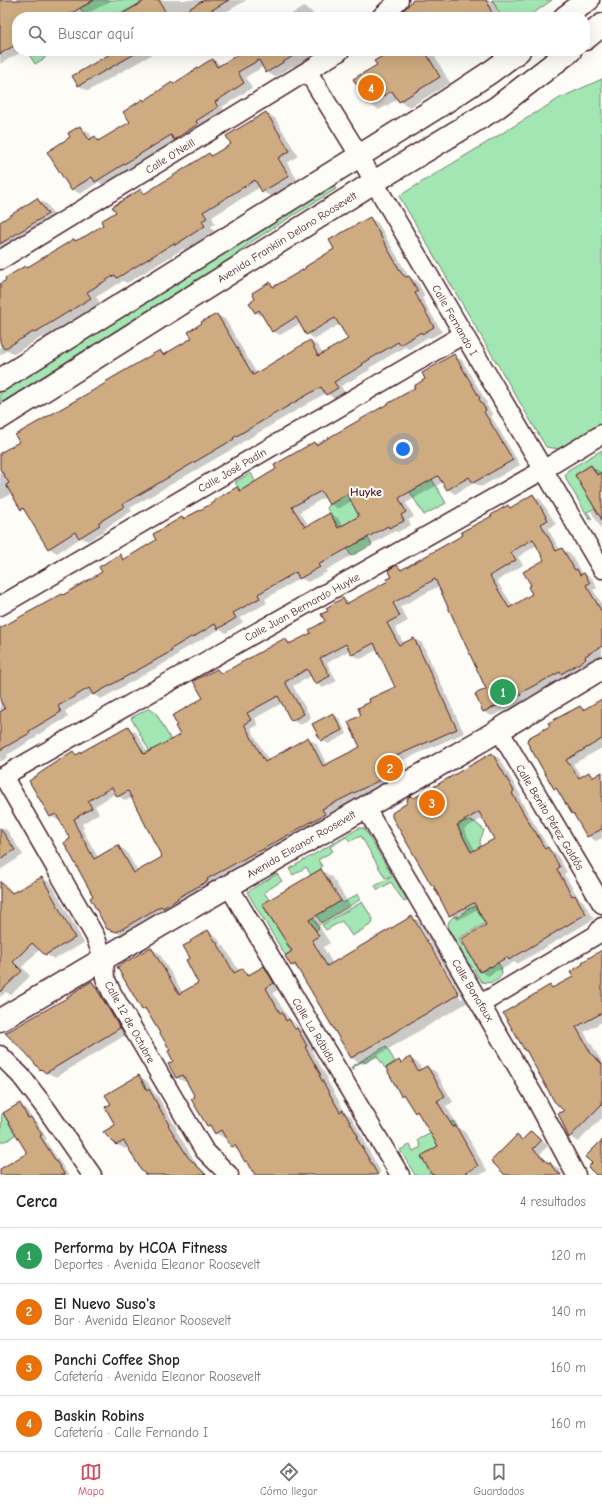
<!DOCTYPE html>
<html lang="es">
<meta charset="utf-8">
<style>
:root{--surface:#fff;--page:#f6f6f6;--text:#222;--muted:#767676;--line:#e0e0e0;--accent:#d1495b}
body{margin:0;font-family:"Comic Neue",sans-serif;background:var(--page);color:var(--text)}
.you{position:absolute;left:403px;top:449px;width:14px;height:14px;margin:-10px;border:3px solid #fff;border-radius:50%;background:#1a73e8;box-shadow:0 0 0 6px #1a73e833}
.badge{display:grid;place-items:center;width:26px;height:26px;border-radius:50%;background:var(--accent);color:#fff;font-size:13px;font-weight:700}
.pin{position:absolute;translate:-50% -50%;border:2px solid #fff;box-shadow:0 1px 4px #0006}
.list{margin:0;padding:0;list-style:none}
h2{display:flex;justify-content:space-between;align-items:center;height:52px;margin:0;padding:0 16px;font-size:17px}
h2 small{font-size:13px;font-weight:400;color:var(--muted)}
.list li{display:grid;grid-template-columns:26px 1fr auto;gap:12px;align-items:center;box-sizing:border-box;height:56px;padding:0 16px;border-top:1px solid var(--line)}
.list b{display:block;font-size:15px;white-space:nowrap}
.list p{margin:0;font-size:13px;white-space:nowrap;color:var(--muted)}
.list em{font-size:13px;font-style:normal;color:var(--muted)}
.icon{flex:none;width:22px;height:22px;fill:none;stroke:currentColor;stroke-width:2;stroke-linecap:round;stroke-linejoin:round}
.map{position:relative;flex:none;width:602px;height:1175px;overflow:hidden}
.search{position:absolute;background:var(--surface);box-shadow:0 4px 16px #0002;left:12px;right:12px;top:12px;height:44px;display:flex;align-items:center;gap:10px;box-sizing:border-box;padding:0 14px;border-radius:16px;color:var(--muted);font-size:15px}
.sheet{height:276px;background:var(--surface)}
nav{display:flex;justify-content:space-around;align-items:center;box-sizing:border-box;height:56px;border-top:1px solid var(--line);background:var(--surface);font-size:11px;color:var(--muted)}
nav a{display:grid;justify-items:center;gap:2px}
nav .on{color:var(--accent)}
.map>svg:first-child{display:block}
</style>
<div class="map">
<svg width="602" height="1175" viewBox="0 0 602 1175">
<rect width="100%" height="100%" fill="#fdfcf7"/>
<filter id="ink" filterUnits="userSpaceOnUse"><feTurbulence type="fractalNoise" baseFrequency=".025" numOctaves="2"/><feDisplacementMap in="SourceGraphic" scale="8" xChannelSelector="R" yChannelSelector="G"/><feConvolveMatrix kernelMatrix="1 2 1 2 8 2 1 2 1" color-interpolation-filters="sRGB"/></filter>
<g filter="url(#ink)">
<path fill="#a1e6b3" stroke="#76826f" d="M95,0H145L115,17H85L80,8Z
M492,0H552L528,17H502Z
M27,51H42L45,58L35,64Z
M602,79V423L559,449L546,447L399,196L560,98Z
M332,183L336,189L276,226L250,243L210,275L0,406V389Z
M602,450V472L597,475L591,465L575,475L595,508L587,512L592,519L590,520L567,481L565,475L568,470Z
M417,454L446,503L424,515L410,492Z
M251,473L256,483L262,529L235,482Z
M348,482L359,516L345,525L357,544L368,538L372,545L351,556L335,527L337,525L334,520L333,521L327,508Z
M149,708L151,710L156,713L171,740L150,752L131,718Z
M469,821L475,822L484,830C484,834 480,837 480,842C480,849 488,858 491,864L468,866L457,827L463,822Z
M359,828H364L392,875L385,878L361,836L350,841L346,837L330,847L333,851L318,860L322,866L321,869L311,875L306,867L293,875L289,869Z
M277,874L282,881L264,892L269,900L262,904L282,935L313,917L319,928L316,931L312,924L286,943L291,952L285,955L247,892Z
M393,876L407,900L404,902L391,882L378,890L375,886Z
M358,894L361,899L321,923L317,915L341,900L343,903Z
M362,902L373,919L372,924L352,936L342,921L326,930L322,925Z
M476,906L481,916L486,913L488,922L459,938L464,949L478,962L475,964L480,972L498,963L501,967L502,974C498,982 490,984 482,982L478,977L474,969L466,961L449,929C447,922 449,919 456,916L459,917L467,909Z
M386,1046L395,1062L385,1068L377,1056L365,1063L363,1061L353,1067V1070L351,1067Z
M3,1113L16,1134L8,1140L0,1142L2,1114Z
M453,1121L456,1126L434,1138L438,1146L431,1173L427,1175H415L400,1150L410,1145L413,1151L421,1147L418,1140Z"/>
<path fill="#0003" fill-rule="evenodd" d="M0,0H112L82,17H17V51H23L0,64Z
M148,0H247L217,17H119Z
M415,0H493L501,17H407Z
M304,7L312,12L313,17H286Z
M115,51H158L88,91L79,86L73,76L115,52Z
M241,51H321L295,68L293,66L275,77L267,72L264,66L246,77L252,88L222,107L226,112L104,186L99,182L80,194L72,189V137L80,127L89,132L93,139L95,138L101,141L131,122L144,101L172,83L174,84L213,60L221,65L243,53Z
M387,51H446L435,57L450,83L410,107L399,101L398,99L379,110L369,104L355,79L378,66L389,54Z
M266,113L275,118L298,156L287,163L298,181L272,197L263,192L260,187L212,217L215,224L211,226L214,232L185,250L183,249L127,283L123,281L96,297L100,303L44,338L42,337L14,354L8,350L0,355V284L25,267L27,269L74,240L76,241L105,225L141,190L147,194L209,154L213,156L232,145Z
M37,199L47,204L57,220L0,254V223Z
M370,218L378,223L409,277L417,281L425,296L422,298L442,332L431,338L428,337L409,349L405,347L369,368L370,370L341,386L345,393L335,399L326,393L241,443V444L130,508L132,511L106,528L107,529L88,541L81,538L57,553L49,548L27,512L21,509L12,493L0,500V455L107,383L160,351L166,354L193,339L217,315L225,319L257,374L310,341L318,346L323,354L349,339L340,324L315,339L307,334L301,323L280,335L272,331L263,317L255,312L257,299L270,283L275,287L336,250Z
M454,356L462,360L487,403L486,404L493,415L491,416L520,465L481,487L474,483L455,494L447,489L443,482L406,503L414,517L408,520L411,525L398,532L395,531L326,570L327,572L308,582L300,578L265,599L267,603L240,618L243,622L226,633L220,629L178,653L179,655L101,699L93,694L65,711L68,717L36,736L37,737L7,755L8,757L0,762V629L63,596L104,572L120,556L126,559L158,540L182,518L184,519L216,502L237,488L242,491L277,470L314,443L318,445L416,388ZM325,497L330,504L338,509L352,501L361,516L343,527L338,518L330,514L309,526L300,512Z
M592,466L602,473V530L591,511L596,508Z
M533,495L541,500L556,524L548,529L560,550L562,549L570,553L581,572L592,578L597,588L593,590L602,604V655L592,661L594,664L527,698L528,700L492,716L484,712L476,694L488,690L439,586L400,607L408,621L395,628L404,644L414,639L422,643L464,733L401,761L408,775L330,814L332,819L126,936L108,929L71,840L60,820L59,821L51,816L73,753L78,755L128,728L136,732L148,753L181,736L204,699L217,670L224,674L285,639L292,643L312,633L326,622L329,611L343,599L350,603L389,581L393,577L397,566L404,570L465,536L508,506L512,508ZM537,545L545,561L534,594L513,606L497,581L523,565L518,557ZM378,649L396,688L372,703L362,716L361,747L327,765L316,743L308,739L269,761L251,729L258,725L255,718L282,703L292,720L300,725L311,718L293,686L311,676L315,683L323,688L337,681L327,663L350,650L353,655L361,659ZM116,793L118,796L126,801L132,797L164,858L138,872L126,851L118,846L98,857L82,829L84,828L82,824L99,813L95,806Z
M602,700V748L573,764L582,777L589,773L596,777L602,773V838L596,841L588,836L559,791L554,788L528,745L529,739L551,726L580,707L585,710Z
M333,714L339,718L347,734L328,744L322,740L314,724Z
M492,754L500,759L521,796L519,797L541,835L550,850L556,853L567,872L564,874L578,897L583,901L594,919L517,964L514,962L499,971L498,970L488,976L480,971L487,925L478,909L458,920L450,915L434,886L432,885L414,799ZM483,818L495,839L475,850L464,829Z
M0,827L7,830L23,855L0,870Z
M321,870L332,877L351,907L319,926L330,943L323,947L333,964L412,917L423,923L470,1001L363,1064L351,1058L299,970L291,965ZM417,925H419L463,998L461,999Z
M42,878L51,883L84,943L54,959L45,954L40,949L22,967L30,976L11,995L6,992L0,997V880L14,893Z
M208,931L216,936L222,945L224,946L239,971L243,969L251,975L264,967L272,972L281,988L273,993L287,1016L305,1033L314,1050L312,1051L328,1079L327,1080L345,1112L351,1116L365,1141L364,1142L381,1172L376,1175H256L250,1164L245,1161L239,1151L232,1147L226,1137L224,1138L216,1133L213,1129L208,1125L197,1097L187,1081L185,1082L177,1078L171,1050L149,1012L143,1009L151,949L159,953L183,993L200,983L191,958ZM289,1020L293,1023L299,1032L297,1033Z
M602,953V1022L584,1032L602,1062V1118L578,1142L570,1137L560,1114L565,1111L528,1051L525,1050L550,986L554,988L574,977Z
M92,982L101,987L129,1033L56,1077L40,1069L73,995Z
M410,1058L419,1064L422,1070L427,1067L436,1072L453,1102L446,1106L460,1129L465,1132L487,1171L480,1175H433L439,1147L420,1115L416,1112L406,1098L402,1095L399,1061L403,1063Z
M139,1076L147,1081L154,1093L157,1095L177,1129L176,1130L196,1163L208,1175H145L128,1147L125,1149L116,1144V1125L112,1105Z
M20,1105L26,1108L32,1119L37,1122L47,1139L45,1140L68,1174L70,1175H6L28,1153Z
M531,1133L539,1137L548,1146L540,1154L550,1163L558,1168L563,1175H503L517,1136L524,1140Z"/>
<path fill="#ceab80" stroke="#4a1f2b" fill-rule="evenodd" d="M0,0H94L65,17H17V44L0,54Z
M146,0H159L168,17H117Z
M204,0H229L200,17H175Z
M413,0H486L492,13L485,17H406L403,11Z
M115,51H140L78,86L72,76Z
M244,51H301L266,73L259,60L238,72L244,83L215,102L218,107L196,121L198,124L174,140L171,135L95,182L92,177L71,190L47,152L70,137L68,133L80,126L89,140L95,136L98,141L130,122L123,112L143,99L144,101L172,82L173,84L207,62L213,59L217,67Z
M391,51H425L440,77L399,102L392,91L368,104L353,79L377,65L374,61Z
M266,112L290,151L278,158L289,176L262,192L255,180L203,212L207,218L202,221L205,226L175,245L174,243L117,278L115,275L87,292L91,298L34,333L33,332L4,349L0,342V284L6,280L5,278L25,266L26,268L74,239L75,241L84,237L103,225L101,221L116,212L112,207L141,189L144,194L209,153L211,156L231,144L226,136Z
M37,198L48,214L0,244V222Z
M370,217L402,274L406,277L409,276L418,291L415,293L434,327L422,334L421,332L400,345L398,342L362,364L363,365L334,382L338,388L326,395L321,387L233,438L234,439L123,504L125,506L98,523L100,525L79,538L75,532L48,549L23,508L21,510L6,485L9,483L0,469V453L19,442L15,435L106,383L105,382L160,350L163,355L192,338L188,332L202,323L201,322L217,314L253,375L310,340L318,356L348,339L335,318L306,335L296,317L272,332L259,310L255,313L249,303L255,299L252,293L270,282L273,287L306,268L305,267L334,249L329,240Z
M454,354L480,398L479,399L486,410L484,412L513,460L473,483L469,477L447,490L438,476L399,498L406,512L401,515L404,521L389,528L388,526L318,565L320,567L299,579L296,572L258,594L260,598L233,613L236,618L218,629L215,624L192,638L191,637L171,649L172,651L93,695L89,688L58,706L61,712L29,731L30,733L0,750V712L5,709L0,700V628L62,594L63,595L102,572L99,567L120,554L123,560L156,540L153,534L182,517L183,519L215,502L214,500L237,487L240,491L276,469L274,465L314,442L316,445L415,388L414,386L425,379L422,373ZM321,491L329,505L347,494L359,516L338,528L330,513L305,527L292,507Z
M591,465L597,475L602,472V520L575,475Z
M533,494L548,520L541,524L556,551L562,548L575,570L577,569L580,575L584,573L590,583L586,585L602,612V646L585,656L586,659L561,674L560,672L520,693L521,695L483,712L475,694L486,689L435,579L393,603L400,616L387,623L399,645L414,638L457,729L394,757L400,770L322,809L325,814L258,852V851L207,879L208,881L177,898L178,899L163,908L161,906L117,932L107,929L90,898L93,896L64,843L70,839L56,814L50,817L29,781L53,764L73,751L76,755L128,726L144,754L180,735L175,726L177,725L172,716L203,698L193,681L217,669L221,674L285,638L289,644L311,633L309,630L325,621L321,614L328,611L326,608L343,598L346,604L388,581L387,579L392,577L388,570L397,565L401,570L463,535L461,532L492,516L491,515L508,505L510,508ZM533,539L544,560L523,572L531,585L528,587L532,594L509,608L490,576L516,560L511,552ZM374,643L395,687L369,699L370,702L358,708L361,715L348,722L360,747L323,766L308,737L265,762L244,724L251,720L247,713L278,696L291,721L304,714L285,682L307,669L315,684L330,676L320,658L346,644L352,655ZM112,787L117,797L128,791L162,857L134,873L118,845L94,859L75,824L76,823L74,819L92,808L88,801Z
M602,699V739L566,760L579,778L589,772L592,778L602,772V829L587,837L573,813L572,814L556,788L554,789L527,742L528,738L550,726L548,723L580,706L583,710Z
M333,713L342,730L321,741L312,724Z
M492,753L514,791L512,793L534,831H535L545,849L548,847L560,867L557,869L572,896L575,895L586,914L509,960L507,957L491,967L490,966L480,972L461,939L486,925L474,903L449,916L433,885L432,886L392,817V813L407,803L408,797L411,796L414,798ZM479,812L494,839L471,852L457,825Z
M0,828L15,850L0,859Z
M321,869L341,901L309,920L319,936L312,940L327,966L412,916L459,994L351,1058L295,964L291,966L285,956L292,951L262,904Z
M42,877L75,938L45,955L32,943L13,962L22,971L0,992V882L12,893Z
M208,930L215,941H216L234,973L243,968L247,976L264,966L274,983L266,988L280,1013L282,1012L286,1021L289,1019L295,1029L297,1028L307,1046L305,1047L321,1075H319L340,1112L343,1110L358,1136L356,1137L378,1175H255L247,1161L245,1162L235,1145L231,1147L221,1130L215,1134L210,1125L207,1126L191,1099L195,1097L183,1075L176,1078L168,1064L173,1061L168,1051L170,1050L145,1008L142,1010L117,967L151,947L179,994L198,983L186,960L190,958L183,946L191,942L190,941Z
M602,950V1013L576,1027L592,1055L602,1064V1104L569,1138L558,1113L564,1111L554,1101L526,1050L525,1051L503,1013L550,985L552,988L573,977L570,972L583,964L582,962Z
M92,981L120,1028L46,1073L41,1069L40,1070L26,1053L5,1033L72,995L71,994Z
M410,1057L418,1071L427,1066L445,1096L437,1101L453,1127L456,1126L478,1166L462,1175H432L421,1156L438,1146L417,1111L415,1113L403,1094L401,1096L386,1068L399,1060L401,1063Z
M139,1075L147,1090L149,1089L169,1125H168L188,1157L206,1175H146L140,1168L124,1141L116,1145L103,1132L115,1125L105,1107L111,1104L105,1095Z
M20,1103L28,1118L31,1117L42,1135L40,1136L65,1175H0V1169L27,1153L3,1113Z
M531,1131L541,1141L533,1149L548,1163L550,1162L553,1168L561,1175H505L491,1161L517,1135L522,1140Z
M602,1140V1175H596L588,1167L592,1163L585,1157Z"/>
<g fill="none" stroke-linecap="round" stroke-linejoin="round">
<g stroke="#4a1f2b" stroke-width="21">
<path id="street" d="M381,17L399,0
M308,72L359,155L374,182L602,569
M0,260L340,51
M0,606L464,334
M499,730L602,904
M3,776L95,936L104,960L105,978L112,993L204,1150L229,1175
M0,778L543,470L602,434
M365,807L533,1094L576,1175
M228,885L400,1175
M481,1004L596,935L602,927
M0,1055L21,1076L47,1110L92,1175"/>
</g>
<g stroke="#4a1f2b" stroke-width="25">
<path id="secondary" d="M565,17L588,0
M585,39L602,25
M0,380L436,108L492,71L519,51
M0,418L374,182L496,108L570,51
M0,1020L166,922L484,739L602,668"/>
</g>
<use href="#street" stroke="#fdfcf7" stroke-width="18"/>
<use href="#secondary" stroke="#fdfcf7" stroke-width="22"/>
</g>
</g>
<g text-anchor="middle" stroke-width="4" stroke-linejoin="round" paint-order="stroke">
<g font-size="11" fill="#4a1f2b" stroke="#fdfcf7">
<text transform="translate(170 156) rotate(-32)" y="4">Calle O'Neill</text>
<text transform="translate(287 237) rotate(-32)" y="4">Avenida Franklin Delano Roosevelt</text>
<text transform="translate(455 320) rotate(60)" y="4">Calle Fernando I</text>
<text transform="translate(232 470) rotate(-30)" y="4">Calle José Padín</text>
<text transform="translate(302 607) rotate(-29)" y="4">Calle Juan Bernardo Huyke</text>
<text transform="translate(550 817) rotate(59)" y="4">Calle Benito Pérez Galdós</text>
<text transform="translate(301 844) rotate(-30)" y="4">Avenida Eleanor Roosevelt</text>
<text transform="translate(473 990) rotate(59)" y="4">Calle Bonafoux</text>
<text transform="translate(130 1022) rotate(61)" y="4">Calle 12 de Octubre</text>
<text transform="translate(314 1030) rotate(59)" y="4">Calle La Rábida</text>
</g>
<g font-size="12" font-weight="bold" fill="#4a1f2b" stroke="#fdfcf7">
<text x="366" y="496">Huyke</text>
</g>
</g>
</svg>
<div class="you"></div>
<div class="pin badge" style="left:503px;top:692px;background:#2e9e5b">1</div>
<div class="pin badge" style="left:390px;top:768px;background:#e8710a">2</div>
<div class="pin badge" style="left:432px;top:803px;background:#e8710a">3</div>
<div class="pin badge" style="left:371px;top:88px;background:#e8710a">4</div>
<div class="search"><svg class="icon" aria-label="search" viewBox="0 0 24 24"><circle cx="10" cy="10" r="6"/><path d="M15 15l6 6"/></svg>Buscar aquí</div>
</div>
<section class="sheet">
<h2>Cerca<small>4 resultados</small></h2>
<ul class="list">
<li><span class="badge" style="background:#2e9e5b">1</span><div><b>Performa by HCOA Fitness</b><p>Deportes · Avenida Eleanor Roosevelt</p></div><em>120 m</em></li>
<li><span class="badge" style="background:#e8710a">2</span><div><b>El Nuevo Suso's</b><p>Bar · Avenida Eleanor Roosevelt</p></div><em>140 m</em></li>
<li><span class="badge" style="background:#e8710a">3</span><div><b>Panchi Coffee Shop</b><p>Cafetería · Avenida Eleanor Roosevelt</p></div><em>160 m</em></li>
<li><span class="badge" style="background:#e8710a">4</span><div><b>Baskin Robins</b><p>Cafetería · Calle Fernando I</p></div><em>160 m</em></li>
</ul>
</section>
<nav>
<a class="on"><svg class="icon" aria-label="map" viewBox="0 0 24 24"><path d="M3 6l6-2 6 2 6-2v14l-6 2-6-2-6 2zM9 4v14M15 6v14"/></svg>Mapa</a>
<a><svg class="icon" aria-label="directions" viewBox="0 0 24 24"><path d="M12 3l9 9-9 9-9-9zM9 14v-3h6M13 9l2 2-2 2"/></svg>Cómo llegar</a>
<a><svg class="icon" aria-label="saved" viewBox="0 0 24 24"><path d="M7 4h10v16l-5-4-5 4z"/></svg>Guardados</a>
</nav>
